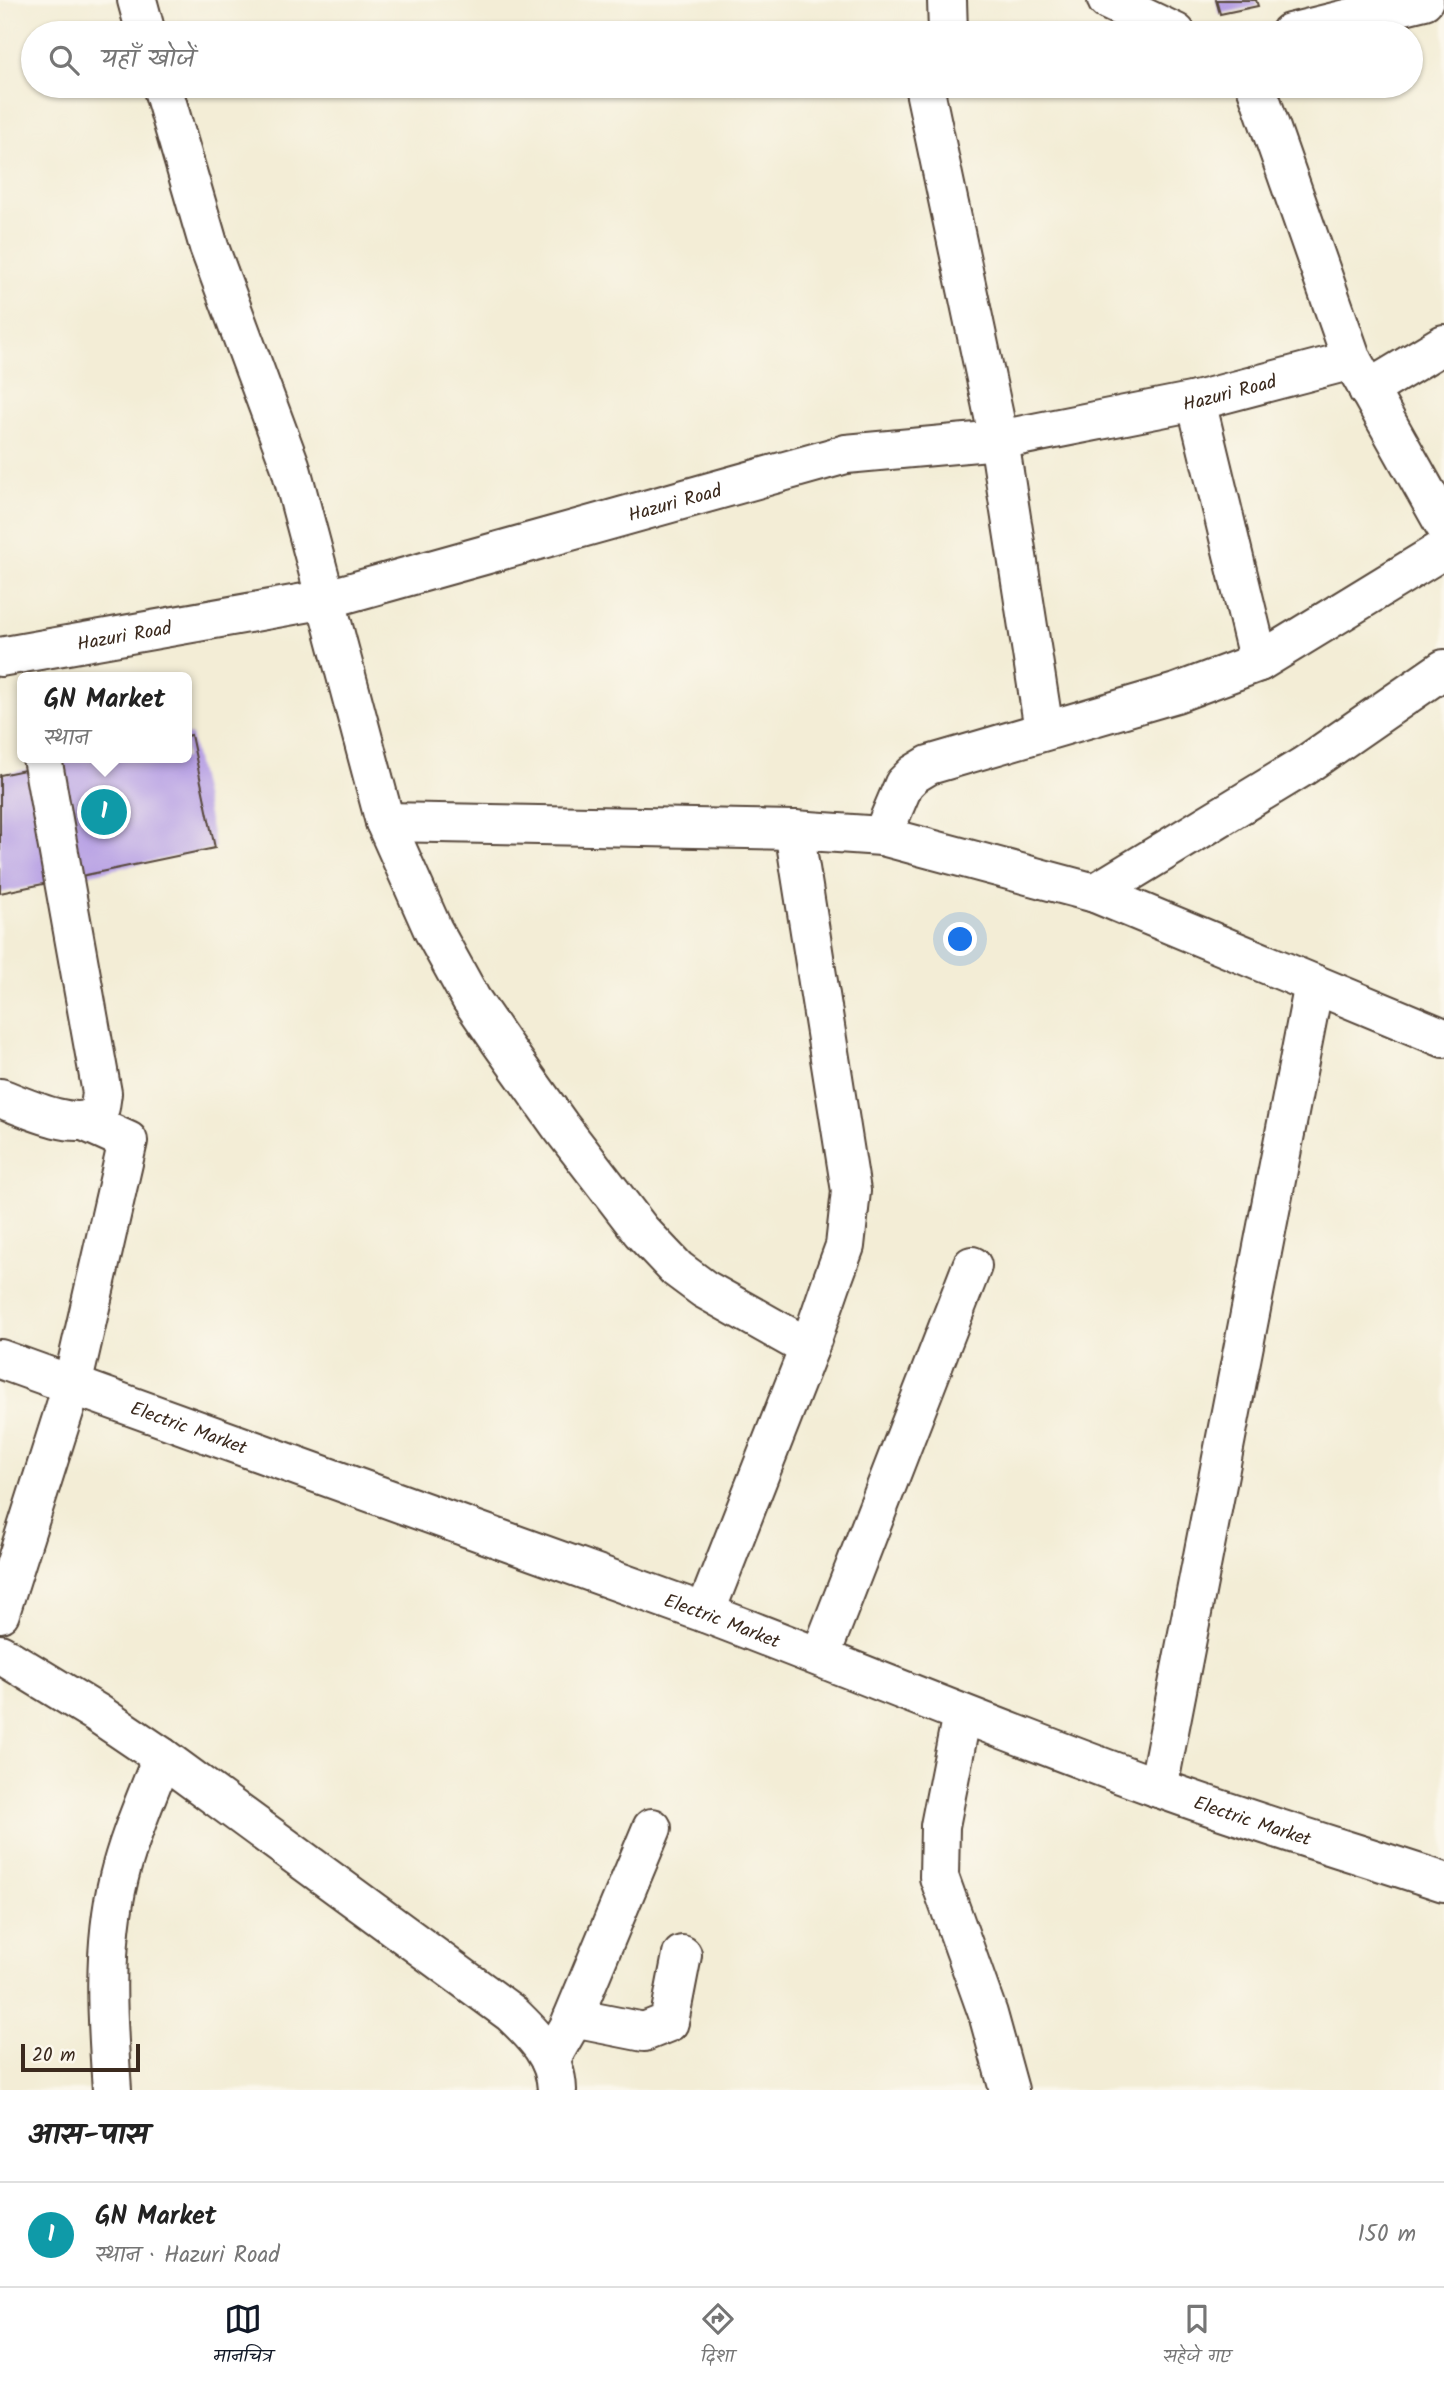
<!DOCTYPE html>
<html lang="hi">
<meta charset="utf-8">
<style>
:root{--surface:#fff;--page:#f6f6f6;--text:#222;--muted:#767676;--line:#e0e0e0;--accent:#111827}
body{margin:0;font-family:Kalam,"Playpen Sans Deva",sans-serif;background:var(--page);color:var(--text)}
.scale{position:absolute;left:21px;bottom:18px;width:119px;box-sizing:border-box;padding-left:7px;border:4px solid #3b2a1e;border-top:0;font-size:19px;line-height:24px;white-space:nowrap;color:#3b2a1e;-webkit-text-stroke:5px #fbf7ec;paint-order:stroke}
.you{position:absolute;left:961px;top:940px;width:24px;height:24px;margin:-18px;border:5px solid #fff;border-radius:50%;background:#1a73e8;box-shadow:0 0 0 10px #1a73e833}
.badge{display:grid;place-items:center;width:46px;height:46px;border-radius:50%;background:var(--accent);color:#fff;font-size:23px;font-weight:700}
.pin{position:absolute;translate:-50% -50%;border:4px solid #fff;box-shadow:0 2px 7px #0006}
.popup{position:absolute;left:17px;top:672px;width:175px;height:91px;box-sizing:border-box;display:grid;place-content:center;border-radius:10px;background:var(--surface);filter:drop-shadow(0 2px 5px #0005);font-size:23px;white-space:nowrap;color:var(--muted)}
.popup b{font-size:26px;color:var(--text)}
.popup::after{content:'';position:absolute;left:50%;top:100%;margin-left:-14px;border:14px solid transparent;border-top-color:var(--surface)}
.list{margin:0;padding:0;list-style:none}
h2{display:flex;justify-content:space-between;align-items:center;height:91px;margin:0;padding:0 28px;font-size:30px}
h2 small{font-size:23px;font-weight:400;color:var(--muted)}
.list li{display:grid;grid-template-columns:46px 1fr auto;gap:21px;align-items:center;box-sizing:border-box;height:105px;padding:0 28px;border-top:2px solid var(--line)}
.list b{display:block;font-size:26px;white-space:nowrap}
.list p{margin:0;font-size:23px;white-space:nowrap;color:var(--muted)}
.list em{font-size:23px;font-style:normal;color:var(--muted)}
.icon{flex:none;width:38px;height:38px;fill:none;stroke:currentColor;stroke-width:2;stroke-linecap:round;stroke-linejoin:round}
.map{position:relative;flex:none;width:1444px;height:2090px;overflow:hidden}
.search{position:absolute;background:var(--surface);box-shadow:0 2px 5px #0004;left:21px;right:21px;top:21px;height:77px;display:flex;align-items:center;gap:18px;box-sizing:border-box;padding:0 24px;border-radius:38px;color:var(--muted);font-size:26px}
.sheet{height:196px;background:var(--surface)}
nav{display:flex;justify-content:space-around;align-items:center;box-sizing:border-box;height:98px;border-top:2px solid var(--line);background:var(--surface);font-size:19px;color:var(--muted)}
nav a{display:grid;justify-items:center;gap:4px}
nav .on{color:var(--accent)}
.map>svg:first-child{display:block}
</style>
<div class="map">
<svg width="1444" height="2090" viewBox="0 0 1444 2090">
<rect width="100%" height="100%" fill="#fbf7ec"/>
<filter id="ink" filterUnits="userSpaceOnUse"><feTurbulence type="fractalNoise" baseFrequency=".0143" numOctaves="2"/><feDisplacementMap in="SourceGraphic" scale="14" xChannelSelector="R" yChannelSelector="G"/><feConvolveMatrix kernelMatrix="1 2 1 2 8 2 1 2 1" color-interpolation-filters="sRGB"/></filter>
<filter id="wash" filterUnits="userSpaceOnUse"><feTurbulence type="fractalNoise" baseFrequency=".00686" numOctaves="4" result="noise"/><feDisplacementMap in="SourceGraphic" scale="28" xChannelSelector="R" yChannelSelector="G"/><feGaussianBlur stdDeviation="1.57" result="paint"/><feColorMatrix in="noise" values="0 0 0 0 0 0 0 0 0 0 0 0 0 0 0 0 0 1.4 0 .05"/><feComposite in="paint" operator="in"/></filter>
<g filter="url(#wash)">
<rect width="100%" height="100%" fill="#f3edd6"/>
<g id="blocks">
<path fill="#b69fe4" d="M1216,0H1256L1258,6L1220,14Z
M191,735L215,848L0,893V775L83,758H186V736Z"/>
</g>
</g>
<g filter="url(#ink)">
<use href="#blocks" fill-opacity="0" stroke="#57473a" stroke-width="2"/>
<g fill="none" stroke-linecap="round" stroke-linejoin="round">
<g stroke="#57473a" stroke-width="42">
<g id="minor">
<path d="M137,0L146,33"/>
<path d="M947,0L948,33"/>
<path d="M1107,0L1176,33"/>
<path d="M1290,33L1424,0"/>
<path d="M162,86L209,247L290,465L385,822L433,930L471,999L502,1044L561,1127L641,1231L677,1269L704,1289L809,1348"/>
<path d="M924,86L999,440L1044,730"/>
<path d="M1256,86L1352,360L1444,524"/>
<path d="M1368,390L1444,344"/>
<path d="M1196,401L1259,662"/>
<path id="s1" d="M0,657L327,599L846,454L999,440L1196,401L1352,360"/>
<path d="M385,822L794,830L882,836L1095,893L1444,1038"/>
<path d="M882,836L904,784L914,774L929,765L1176,693L1259,662L1444,549"/>
<path d="M1095,893L1304,766L1444,669"/>
<path d="M0,1098C25,1107 69,1129 94,1118L100,1107L102,1093L42,758"/>
<path d="M0,1613L72,1386L128,1141L86,1122"/>
<path d="M705,1613L809,1348L831,1284L845,1246L851,1191L794,830"/>
<path d="M0,1654L97,1713L162,1757L511,2013C534,2035 556,2056 557,2090"/>
<path d="M820,1657L972,1266"/>
<path d="M962,1714L940,1826L939,1877L988,2014L1009,2090"/>
<path d="M1158,1788L1314,984"/>
<path d="M573,2018L644,2032L669,2022L682,1955"/>
<path d="M550,2060L569,2027L652,1828"/>
<path d="M112,2090C107,2019 102,1947 119,1877C129,1836 147,1797 162,1757"/>
</g>
</g>
<g stroke="#57473a" stroke-width="42">
<g id="tertiary">
<path id="s2" d="M0,1359L705,1613C855,1670 1004,1732 1156,1787C1251,1822 1348,1850 1444,1882"/>
</g>
</g>
<use href="#minor" stroke="#fff" stroke-width="38"/>
<use href="#tertiary" stroke="#fff" stroke-width="38"/>
</g>
</g>
<g text-anchor="middle" stroke-width="6" stroke-linejoin="round" paint-order="stroke">
<g font-size="19" fill="#3b2a1e" stroke="#fbf7ec">
<text dy="7" stroke="none"><textPath href="#s1" startOffset="1260">Hazuri Road</textPath></text>
<text dy="7" stroke="none"><textPath href="#s1" startOffset="693">Hazuri Road</textPath></text>
<text dy="7" stroke="none"><textPath href="#s1" startOffset="126">Hazuri Road</textPath></text>
<text dy="7" stroke="none"><textPath href="#s2" startOffset="201">Electric Market</textPath></text>
<text dy="7" stroke="none"><textPath href="#s2" startOffset="768">Electric Market</textPath></text>
<text dy="7" stroke="none"><textPath href="#s2" startOffset="1335">Electric Market</textPath></text>
</g>
</g>
</svg>
<div class="scale">20 m</div>
<div class="you"></div>
<div class="pin badge" style="left:104px;top:812px;background:#0f9aa8">1</div>
<div class="popup"><b>GN Market</b>स्थान</div>
<div class="search"><svg class="icon" aria-label="search" viewBox="0 0 24 24"><circle cx="10" cy="10" r="6"/><path d="M15 15l6 6"/></svg>यहाँ खोजें</div>
</div>
<section class="sheet">
<h2>आस-पास<small></small></h2>
<ul class="list">
<li><span class="badge" style="background:#0f9aa8">1</span><div><b>GN Market</b><p>स्थान · Hazuri Road</p></div><em>150 m</em></li>
</ul>
</section>
<nav>
<a class="on"><svg class="icon" aria-label="map" viewBox="0 0 24 24"><path d="M3 6l6-2 6 2 6-2v14l-6 2-6-2-6 2zM9 4v14M15 6v14"/></svg>मानचित्र</a>
<a><svg class="icon" aria-label="directions" viewBox="0 0 24 24"><path d="M12 3l9 9-9 9-9-9zM9 14v-3h6M13 9l2 2-2 2"/></svg>दिशा</a>
<a><svg class="icon" aria-label="saved" viewBox="0 0 24 24"><path d="M7 4h10v16l-5-4-5 4z"/></svg>सहेजे गए</a>
</nav>
